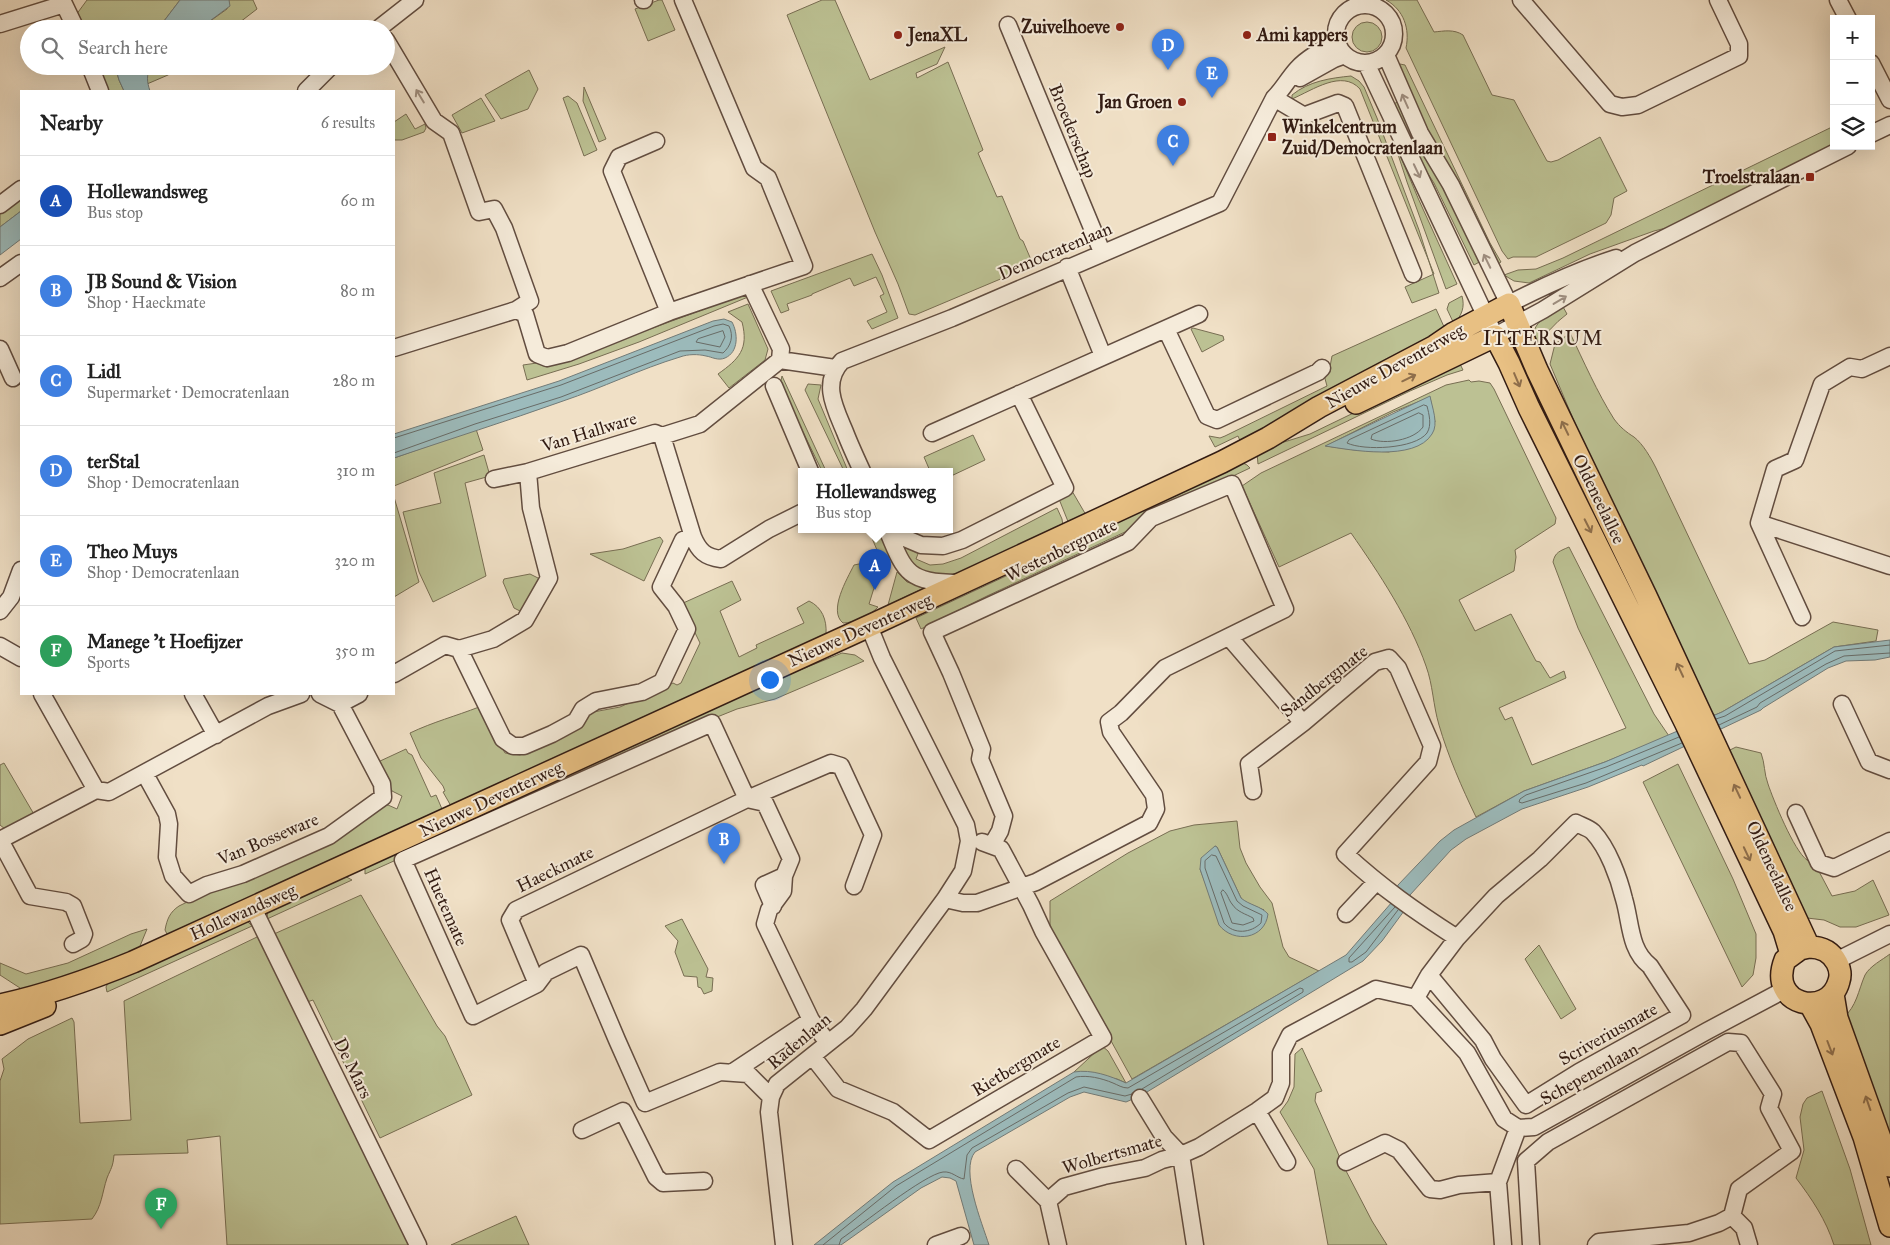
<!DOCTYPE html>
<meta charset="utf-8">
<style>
:root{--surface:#fff;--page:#f2f2f2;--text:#222;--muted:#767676;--line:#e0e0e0;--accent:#db2777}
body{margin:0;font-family:"IM FELL Great Primer",serif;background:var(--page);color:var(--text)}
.controls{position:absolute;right:15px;top:15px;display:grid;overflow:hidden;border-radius:0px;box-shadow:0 5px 20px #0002}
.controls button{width:45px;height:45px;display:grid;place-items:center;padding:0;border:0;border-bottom:1px solid var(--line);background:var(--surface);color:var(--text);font:25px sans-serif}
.you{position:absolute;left:769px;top:679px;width:18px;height:18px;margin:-12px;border:4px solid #fff;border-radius:50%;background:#1a73e8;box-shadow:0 0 0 8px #1a73e833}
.badge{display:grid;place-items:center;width:32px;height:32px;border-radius:50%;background:var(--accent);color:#fff;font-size:16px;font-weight:700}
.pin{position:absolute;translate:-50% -41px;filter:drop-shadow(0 1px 2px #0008)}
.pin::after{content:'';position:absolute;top:26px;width:18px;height:15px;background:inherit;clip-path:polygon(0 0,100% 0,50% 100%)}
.popup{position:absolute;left:798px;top:468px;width:155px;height:65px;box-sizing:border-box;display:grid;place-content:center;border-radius:0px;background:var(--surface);filter:drop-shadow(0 1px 4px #0005);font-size:16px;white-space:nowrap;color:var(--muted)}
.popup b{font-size:19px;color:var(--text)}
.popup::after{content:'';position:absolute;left:50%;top:100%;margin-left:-10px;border:10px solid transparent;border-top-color:var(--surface)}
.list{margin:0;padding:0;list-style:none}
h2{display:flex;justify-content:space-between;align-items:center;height:65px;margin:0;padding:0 20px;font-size:21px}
h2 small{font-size:16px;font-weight:400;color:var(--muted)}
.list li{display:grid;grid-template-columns:32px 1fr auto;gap:15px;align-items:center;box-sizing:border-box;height:90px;padding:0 20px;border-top:1px solid var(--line)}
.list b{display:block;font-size:19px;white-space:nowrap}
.list p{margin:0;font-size:16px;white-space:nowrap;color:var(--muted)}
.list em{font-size:16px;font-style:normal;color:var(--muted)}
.icon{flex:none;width:28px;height:28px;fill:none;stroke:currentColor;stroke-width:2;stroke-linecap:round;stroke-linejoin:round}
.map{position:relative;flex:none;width:1890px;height:1245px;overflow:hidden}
.search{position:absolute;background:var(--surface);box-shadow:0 5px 20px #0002;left:20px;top:20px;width:375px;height:55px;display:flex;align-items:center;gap:12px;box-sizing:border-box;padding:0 18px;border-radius:28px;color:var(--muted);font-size:19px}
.panel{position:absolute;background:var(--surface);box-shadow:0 5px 20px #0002;left:20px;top:90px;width:375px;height:605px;border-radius:0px}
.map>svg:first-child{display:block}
</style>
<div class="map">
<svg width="1890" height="1245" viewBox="0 0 1890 1245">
<rect width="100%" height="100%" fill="#f0e0c6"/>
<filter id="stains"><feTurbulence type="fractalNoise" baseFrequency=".004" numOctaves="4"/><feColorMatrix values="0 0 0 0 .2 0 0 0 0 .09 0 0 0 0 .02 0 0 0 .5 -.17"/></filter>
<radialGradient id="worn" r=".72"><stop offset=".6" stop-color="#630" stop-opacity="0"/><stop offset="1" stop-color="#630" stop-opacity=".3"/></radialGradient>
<path fill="#bcc193" stroke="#786e53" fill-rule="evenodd" d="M87,0H180L164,21L150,29H82L76,15Z
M229,0H253L257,9L231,29H199L227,9Z
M659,0H662L675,30L648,41L635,9Z
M822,0H835L870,80L945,47L937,64L916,73L917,78L948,62L983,150L978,153L997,197L1002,196L1020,239L1023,241L1032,262L1029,267L915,315L909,314L898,284L875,232L787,15Z
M1386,0H1417L1434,32C1444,31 1454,29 1463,35L1492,95L1514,100L1547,161L1551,162L1558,160L1600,137L1627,191L1614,198L1611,215L1606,223L1536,257H1513L1508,259L1502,251L1406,48C1410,29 1404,10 1386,0Z
M1352 37a15 15 0 1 1 30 0a15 15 0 1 1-30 0Z
M1400,64L1405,65L1490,243L1501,262L1495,266L1433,145L1396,69Z
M98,66H115L119,80L124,91H107Z
M151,66H181L168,75L147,84V73Z
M529,70L538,89L528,109L501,119L485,95Z
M1351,76L1359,81L1364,87L1377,118L1419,230L1439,293L1412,303L1405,287L1434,274L1360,89C1342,69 1313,90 1292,99V95C1309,81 1331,78 1351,76Z
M584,87L606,139L599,142L583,101Z
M568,96L577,103L597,150L584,156L563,98Z
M481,98L495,121L462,133L452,115Z
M1400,101L1436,168L1481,261L1474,265L1434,183L1411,148L1391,105Z
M406,114L415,129L425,124L426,128L424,132L402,140H394V122Z
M1834,126V146L1674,226L1654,231L1590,254L1529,283L1514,281L1504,275L1518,270L1536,269L1563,258Z
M1392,136L1418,198L1457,284L1446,289L1407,182Z
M21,196V211L0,227V212Z
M872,254L882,275L898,318L872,329L867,321L887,312L880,296L884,294L876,277L854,286L850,278L812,294V295L787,304L789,310L781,313L771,291Z
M745,294L748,297L639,342L579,364L527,380L523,365L537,363L547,367Z
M1462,296C1465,307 1462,315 1454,324L1447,309L1449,303Z
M748,304L768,349L765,360L729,388L718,374C739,359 749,349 742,322L728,312Z
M1562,305L1567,314C1554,323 1546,336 1533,346C1529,324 1546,316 1562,305Z
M1436,309L1445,329L1241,443L1238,436L1215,447L1209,436L1220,438L1225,436L1327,386L1324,375L1329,372L1332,356Z
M1193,328L1223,336L1224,340L1202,352L1191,329Z
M1570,333C1584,362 1597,392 1614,419C1620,427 1626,432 1634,437C1643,444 1651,458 1656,468L1749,664L1765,660L1833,622L1878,630L1876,641L1834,647L1722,712L1715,715L1708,711L1574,421L1550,364L1555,344Z
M1459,362L1463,370L1447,375L1410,391L1258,464L1257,453L1271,446L1310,434Z
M782,376L826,471H822L780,385Z
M1469,380L1471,382L1479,381L1490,383L1494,389L1556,518L1555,524L1515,550L1516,557L1514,571L1459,600L1475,631L1511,614L1536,661L1540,662L1550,678L1564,671L1566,678L1499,708L1505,720L1512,717L1532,765L1626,728L1578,628L1553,562C1555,552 1560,551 1569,547L1654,714L1669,736L1605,762L1524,791L1476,817C1462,788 1448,756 1439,725C1433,705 1433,685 1426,666C1410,620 1379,573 1351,533L1279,567L1242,486L1261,473L1446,385ZM1430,397L1435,422L1389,452L1355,450L1326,446L1393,412Z
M808,384L821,385L818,399L848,471H844L805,390Z
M476,429L483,450L394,486V458Z
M973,435L985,460L949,477V471H930L924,457Z
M484,455L490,476L465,483L486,576L433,602L419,572L403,512L441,503L434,473Z
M1241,462L1247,465L1250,468L1146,517L1125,532L987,596L921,629L916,618L1064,549Z
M1072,491L1086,515L1069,524L1059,499Z
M394,497L419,582L394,597Z
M1057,508L1062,519L1063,526L960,573C948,576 921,576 913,566C909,560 905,554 902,548L903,545L919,551L916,559L930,565L943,564L961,558Z
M868,529H872L873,532L878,531L882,539L888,541L890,550L886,571Z
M660,537L663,541L644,581L590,554L623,549Z
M864,563L874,588L869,604L878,607C871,615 854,623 843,623C828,611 847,579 854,565Z
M897,572L907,582L923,586L924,588L888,605Z
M530,574L540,579L524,613L514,608L503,582L504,579Z
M732,581L741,600L720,611L739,657L757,648L756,645L804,623L797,608L809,601C822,607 827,620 826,634L727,682L451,806L443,792L445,791L443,786L421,758L410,733C433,722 456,716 479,707L505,753L520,755L580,726L588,713L620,707L673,683L677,685L681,683L700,643L681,604Z
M842,653L855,655L864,661L775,699L737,709L680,732L365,874V865L770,682Z
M1736,747L1761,753C1765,763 1764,774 1768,784C1773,799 1794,851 1807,860C1807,861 1813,862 1814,862L1832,896L1855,891L1873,880L1889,915L1856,927H1840L1824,920L1807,918L1726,752Z
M406,749L408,753L412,755L431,797L436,795L442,809L168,936L165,930C167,919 170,912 179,906L381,807L388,805L397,809L402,796L392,791L378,762Z
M4,763L35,816L5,829L0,825V765Z
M1678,764L1733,879L1756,934V958L1753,975L1742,987L1643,782Z
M1237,821L1240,848L1246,863L1260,887L1272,903L1283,947L1289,957L1319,971L1132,1079L1050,930V901L1128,853L1170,831L1194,825ZM1215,846L1217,847L1241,898L1245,902L1264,910L1209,893L1200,869Z
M343,875L352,880L267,919L268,909Z
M361,895L437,1026L445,1036L472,1095L380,1138L313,1000L307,1002L274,934Z
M245,919L252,926L107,992L106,987L108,983Z
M682,919L708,969L706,977L713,978L712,991L704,994L701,988L698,987L697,977L684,976L675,952L678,941L665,926Z
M147,929L138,951L21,995L20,988L0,975V963L26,974L68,963L131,934Z
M257,937L260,938L411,1245H227L220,1136L187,1140L188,1153L114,1155C113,1167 111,1168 107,1178C102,1193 102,1206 92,1219L0,1224V1081L4,1069L2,1059L28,1039L72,1018L74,1022L80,1123L131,1120L124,1001Z
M1539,945L1576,1009L1561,1019L1525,959Z
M1890,954V1148L1843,1018C1857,1006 1858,991 1865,975C1870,966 1882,960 1890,954Z
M1102,1046L1108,1051L1126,1083L1117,1079L1074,1072Z
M1302,1048L1322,1091L1316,1093L1315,1101L1344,1167L1372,1221L1387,1245H1328L1314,1169L1280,1112L1288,1101L1294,1087L1295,1054Z
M1822,1091L1850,1169L1871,1245H1834C1826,1220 1812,1199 1796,1178L1804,1150L1800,1117L1803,1104L1807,1098Z
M516,1216L529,1245H451Z"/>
<path fill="#9cbbbc" stroke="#727b78" d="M180,0H229L230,6L199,29H150L164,21Z
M115,66H151C146,75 147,82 150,91H124L119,80Z
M21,211V239L0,255V227Z
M724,319L732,322C738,333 739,352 725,358C718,361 712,357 706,356C698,354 688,354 680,357C640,369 602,388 563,401C507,421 450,439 394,458V434L559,381L713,321Z
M1430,396C1432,407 1439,424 1432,434C1415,462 1351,450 1325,446Z
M1890,640V657L1875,660L1846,661L1828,668L1763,708L1761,710L1643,766L1642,765L1588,787L1522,809L1466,839L1451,850L1410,895L1404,911L1382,941L1363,961L1142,1095L1126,1102L1084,1092L1070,1097L975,1152C960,1170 982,1223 989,1245H974L956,1181L950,1178L942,1177L921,1188L841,1245H814L893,1182L1074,1072C1092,1069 1110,1076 1126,1083L1346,955L1392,902L1398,885L1440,841L1454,830L1524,791L1605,762L1722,712L1834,647Z
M1215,846L1217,847L1241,898C1249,905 1261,906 1268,914C1265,939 1234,944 1219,925L1200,869L1201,858Z"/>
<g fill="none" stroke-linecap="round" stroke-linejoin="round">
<path stroke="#686c68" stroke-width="1" d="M723,331L725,337L720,347L696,342L698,339Z
M1424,405L1427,406C1429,414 1432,425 1427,433C1415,449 1364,451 1347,443L1349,440Z
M1419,413L1423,415V427C1414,440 1385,445 1371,439L1372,435Z
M394,438L561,385L714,326L723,324L729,326C734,336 731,346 723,353L705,350L680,351L561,397L475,424L394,453
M1716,719L1725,716L1835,651L1890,645
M1719,725L1757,707L1760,703L1826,664L1844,656L1890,653
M1679,737L1606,767L1526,795L1520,799L1519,802L1522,803L1586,783L1682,743
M1212,855L1216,856L1237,901L1243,906L1262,915L1261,923C1251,933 1234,935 1224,923L1205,868V861Z
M1223,890C1228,894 1228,899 1232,904C1237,912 1246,914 1253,918L1254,921L1243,925L1232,923L1221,893Z
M1395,907L1349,958V962H1352L1366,952L1398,910
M823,1245L896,1186L1076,1077C1088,1075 1101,1078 1113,1083C1118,1085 1122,1088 1128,1088L1300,988L1303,989V992L1142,1089
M839,1245L841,1239C860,1226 925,1174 943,1172C952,1171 957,1178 964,1179L967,1155L972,1148L1068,1093L1084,1087L1125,1096L1132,1094"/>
<g stroke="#624d40" stroke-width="19">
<path id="minor" d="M643,0H644
M1521,0L1610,104L1622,107L1638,105L1739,56V44L1718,0
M1838,0L1848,19
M1336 34a29 29 0 1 1 58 0a29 29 0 1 1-58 0Z
M0,24L64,4L76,29
M1008,25L1102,252
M378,29L415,0
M386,40L434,121L451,133L479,212L494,209L504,228L530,301L516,310
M1386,55L1420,133L1451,185L1509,304C1544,286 1579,270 1616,258
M1366,63L1495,336L1543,310L1635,253L1848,146
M1871,63L1890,100
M90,66L100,91
M1300,78L1334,59L1345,55
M306,91L331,66
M1274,98L1301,114L1306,115L1338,103L1345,106L1413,274
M1871,134L1890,125
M656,141L619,157L612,171L669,312
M0,205L21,189
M1067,267L1103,356
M0,278L21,263
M750,284L781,349L780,360
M1166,329L1207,416L1217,420L1318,372L1322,368
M394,348L516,310L525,314L537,354L547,358L568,353L669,312L804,266L768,178L754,168L683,0
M0,349L13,378
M1890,356L1862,369L1850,367L1822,384L1795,460L1775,469L1759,523L1890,566
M780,360L835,368
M774,386L810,471
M932,433L1199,314
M662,436L693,537C699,551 705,557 721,559L769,529L801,513
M862,471C856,458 850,445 845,432C835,408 821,383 842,361L952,318L1220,203L1274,98C1283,89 1288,79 1297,69C1306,59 1324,48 1337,43
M494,479L528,472
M1759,523L1802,617
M887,529C905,573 907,582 958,583
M888,531L921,545L943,546L962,540L1065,488L1019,394
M0,611L11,597L21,570
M1229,637L1303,723
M0,646L21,658
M459,649L493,639L525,620L549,578L531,508L528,472L655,433L662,436L700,424L780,360
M459,649L503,739L513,746H524L552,734L576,721L583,709L596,701L642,692L662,682L687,629L676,606L661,587L683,540L693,537
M394,674L445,645L459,649
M42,694L96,790L109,792L268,706L301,694
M193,694L216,735
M340,704L359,694
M1842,704L1869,762L1890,770
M145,774L167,814L169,824L167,857L173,876L189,894L207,885L243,874L329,836L383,797L382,784L340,704L320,694
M1253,791L1249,764L1303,723L1375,662L1389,658L1398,668L1432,746L1428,762L1345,854C1382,888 1415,911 1457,938L1496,896L1540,859L1576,823C1582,826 1589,828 1593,832C1608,848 1619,878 1624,899C1631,922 1629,950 1650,966L1682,1015L1579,1072L1526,1105L1493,1059L1483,1040L1429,975
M747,799L712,723L403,860L473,1016L537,984L546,972L581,955L617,1040L645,1103L720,1072L748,1074L771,1097
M747,799L765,803L791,859L784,876L783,891L769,910L765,924L811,1020L828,1043
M1796,813L1819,863L1834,868L1890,841
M0,840L30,896L66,902L73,906L84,934L82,939L73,944
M0,840L96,790
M945,899L963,903H977L1036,882L1149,823L1156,809L1154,795L1111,732L1109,722L1121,713L1165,668L1285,609L1232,484L1151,518L1128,542L932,632L951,673L982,749L980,759L1004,816L1000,831L992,845
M773,906L764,885L784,876
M253,908L418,1245
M1346,914L1376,882
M1836,961L1890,934
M537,984L510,920L516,910L747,799L831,763L841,766L873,835L854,886
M1416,998L1429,975L1457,938
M813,1057L838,1089L893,1112L929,1140L1103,1038L1043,931L1031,905L1001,849L982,842
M733,1072L811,1020
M1140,1098L1164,1137L1181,1155
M1257,1111L1287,1162
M582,1130L623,1111L656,1177L663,1183L704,1181
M1181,1155L1195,1245
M1346,1162L1385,1143L1399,1150L1430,1189L1440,1190L1459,1185L1498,1182
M1016,1169L1048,1201L1058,1245
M1048,1201L1064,1187L1104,1176L1145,1168L1162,1160L1181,1155L1199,1147L1257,1111L1275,1098L1281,1083V1053L1290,1035L1376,989L1416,998L1467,1053L1504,1119L1518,1128
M784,1245L769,1112L771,1097L777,1084L847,1028L864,1009L945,899L963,871L969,841L966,825L882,658L869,626
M936,1245L961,1236
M1503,1245L1498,1182L1518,1128L1534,1127L1707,1031L1784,990
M1531,1245L1526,1161L1548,1142L1728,1042L1741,1043L1773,1094L1769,1108L1792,1151L1739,1189L1732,1216
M1596,1245L1599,1242L1689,1233L1719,1223L1732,1216L1744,1228L1749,1245"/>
</g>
<g stroke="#331c13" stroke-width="24">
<path id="major" d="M1356,403L1495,336L1509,363L1529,408L1685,722L1784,931L1791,954
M1809,947C1821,947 1831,951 1837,963C1840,969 1841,975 1839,981C1829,1019 1767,1006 1785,960L1800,949Z
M1833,994L1837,1018L1890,1166
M1810,1004L1821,1024L1864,1137L1890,1226
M0,1005C46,995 89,980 133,962L878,622L1222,462L1268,438L1319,407L1435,346L1454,333L1509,304L1537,370L1646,596L1809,947
M0,1024L45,1006"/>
</g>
<use href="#minor" stroke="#f5ebda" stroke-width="16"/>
<use href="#major" stroke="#e8c083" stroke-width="21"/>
</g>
<defs><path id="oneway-shaft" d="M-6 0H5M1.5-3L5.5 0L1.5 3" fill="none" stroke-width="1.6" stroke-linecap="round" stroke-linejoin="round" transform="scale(1.25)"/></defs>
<g stroke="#9e8e80">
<use href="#oneway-shaft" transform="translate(420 96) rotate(-121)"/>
<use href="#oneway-shaft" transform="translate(1405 101) rotate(-114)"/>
<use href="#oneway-shaft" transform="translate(1417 171) rotate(65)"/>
<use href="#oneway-shaft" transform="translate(1487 261) rotate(-116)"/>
<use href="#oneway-shaft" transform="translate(1560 300) rotate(-31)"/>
</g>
<g stroke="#8e6e4b">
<use href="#oneway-shaft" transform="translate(1409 378) rotate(-26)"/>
<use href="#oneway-shaft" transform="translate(1517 380) rotate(67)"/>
<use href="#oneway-shaft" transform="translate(1565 428) rotate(-116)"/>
<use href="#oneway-shaft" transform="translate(1588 526) rotate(63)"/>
<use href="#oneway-shaft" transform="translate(1680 670) rotate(-115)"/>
<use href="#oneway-shaft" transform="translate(1737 791) rotate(-115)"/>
<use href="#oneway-shaft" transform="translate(1747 854) rotate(65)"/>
<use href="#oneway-shaft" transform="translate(1830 1048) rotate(69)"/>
<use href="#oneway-shaft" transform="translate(1868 1103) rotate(-109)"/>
</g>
<g fill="#8f2418" stroke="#f5ebda" stroke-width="2">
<circle cx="1120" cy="27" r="5"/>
<circle cx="898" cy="35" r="5"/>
<circle cx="1247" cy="35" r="5"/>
<circle cx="1182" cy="102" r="5"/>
<rect x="1267" y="132" width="10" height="10" rx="2.5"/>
<rect x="1805" y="172" width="10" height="10" rx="2.5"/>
</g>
<g text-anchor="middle" stroke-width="4" stroke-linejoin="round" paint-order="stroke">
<g font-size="18" font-weight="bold" fill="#331c13" stroke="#f5ebda" text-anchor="end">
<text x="1110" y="33">Zuivelhoeve</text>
<text x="908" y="41" text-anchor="start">JenaXL</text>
<text x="1257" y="41" text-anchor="start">Ami kappers</text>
<text x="1172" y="108">Jan Groen</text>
<text x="1282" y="133" text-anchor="start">Winkelcentrum<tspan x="1282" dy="21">Zuid/Democratenlaan</tspan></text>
<text x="1800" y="183">Troelstralaan</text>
</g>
<g font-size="18" fill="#331c13" stroke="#f5ebda">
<text transform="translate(1073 131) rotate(68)" y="6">Broederschap</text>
<text transform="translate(1055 251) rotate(-23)" y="6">Democratenlaan</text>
<text transform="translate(1395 366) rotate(-29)" y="6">Nieuwe Deventerweg</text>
<text transform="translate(589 432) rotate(-17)" y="6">Van Hallware</text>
<text transform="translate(1599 499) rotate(64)" y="6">Oldeneelallee</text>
<text transform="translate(1061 550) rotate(-26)" y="6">Westenbergmate</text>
<text transform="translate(860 630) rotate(-24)" y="6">Nieuwe Deventerweg</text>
<text transform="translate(1324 681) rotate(-38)" y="6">Sandbergmate</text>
<text transform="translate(491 799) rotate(-25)" y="6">Nieuwe Deventerweg</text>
<text transform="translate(268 839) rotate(-23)" y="6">Van Bosseware</text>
<text transform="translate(1772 866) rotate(65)" y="6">Oldeneelallee</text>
<text transform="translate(555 869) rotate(-26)" y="6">Haeckmate</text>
<text transform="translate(446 907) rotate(66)" y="6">Huetemate</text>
<text transform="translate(243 912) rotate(-24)" y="6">Hollewandsweg</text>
<text transform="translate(1608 1034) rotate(-29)" y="6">Scriveriusmate</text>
<text transform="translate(799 1041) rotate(-40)" y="6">Radenlaan</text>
<text transform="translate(1016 1066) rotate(-31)" y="6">Rietbergmate</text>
<text transform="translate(353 1068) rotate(64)" y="6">De Mars</text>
<text transform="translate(1589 1074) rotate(-29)" y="6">Schepenenlaan</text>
<text transform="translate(1112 1154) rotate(-16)" y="6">Wolbertsmate</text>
</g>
<g font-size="20" letter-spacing="1" fill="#331c13" stroke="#f5ebda">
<text x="1543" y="345">ITTERSUM</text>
</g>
</g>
<rect width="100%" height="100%" filter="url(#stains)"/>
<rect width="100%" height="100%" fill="url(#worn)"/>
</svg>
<div class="controls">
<button>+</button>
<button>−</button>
<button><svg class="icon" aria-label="layers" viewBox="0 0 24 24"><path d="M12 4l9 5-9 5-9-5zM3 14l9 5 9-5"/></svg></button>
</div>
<div class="you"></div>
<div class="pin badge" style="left:875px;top:590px;background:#1a4fb4">A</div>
<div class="popup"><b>Hollewandsweg</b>Bus stop</div>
<div class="pin badge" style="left:724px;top:864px;background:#3f7fe0">B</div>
<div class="pin badge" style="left:1173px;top:166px;background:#3f7fe0">C</div>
<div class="pin badge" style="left:1168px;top:70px;background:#3f7fe0">D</div>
<div class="pin badge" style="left:1212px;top:98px;background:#3f7fe0">E</div>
<div class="pin badge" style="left:161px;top:1229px;background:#2e9e5b">F</div>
<div class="search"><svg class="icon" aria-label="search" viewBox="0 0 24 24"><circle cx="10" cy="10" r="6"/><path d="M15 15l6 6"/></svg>Search here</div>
<section class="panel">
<h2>Nearby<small>6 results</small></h2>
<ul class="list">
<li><span class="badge" style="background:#1a4fb4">A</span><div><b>Hollewandsweg</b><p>Bus stop</p></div><em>60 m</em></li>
<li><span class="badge" style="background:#3f7fe0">B</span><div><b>JB Sound &amp; Vision</b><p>Shop · Haeckmate</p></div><em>80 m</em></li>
<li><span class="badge" style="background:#3f7fe0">C</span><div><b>Lidl</b><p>Supermarket · Democratenlaan</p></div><em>280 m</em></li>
<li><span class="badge" style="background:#3f7fe0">D</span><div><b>terStal</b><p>Shop · Democratenlaan</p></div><em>310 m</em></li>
<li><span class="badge" style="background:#3f7fe0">E</span><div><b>Theo Muys</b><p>Shop · Democratenlaan</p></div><em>320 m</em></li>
<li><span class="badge" style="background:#2e9e5b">F</span><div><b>Manege 't Hoefijzer</b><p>Sports</p></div><em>350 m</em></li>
</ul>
</section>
</div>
